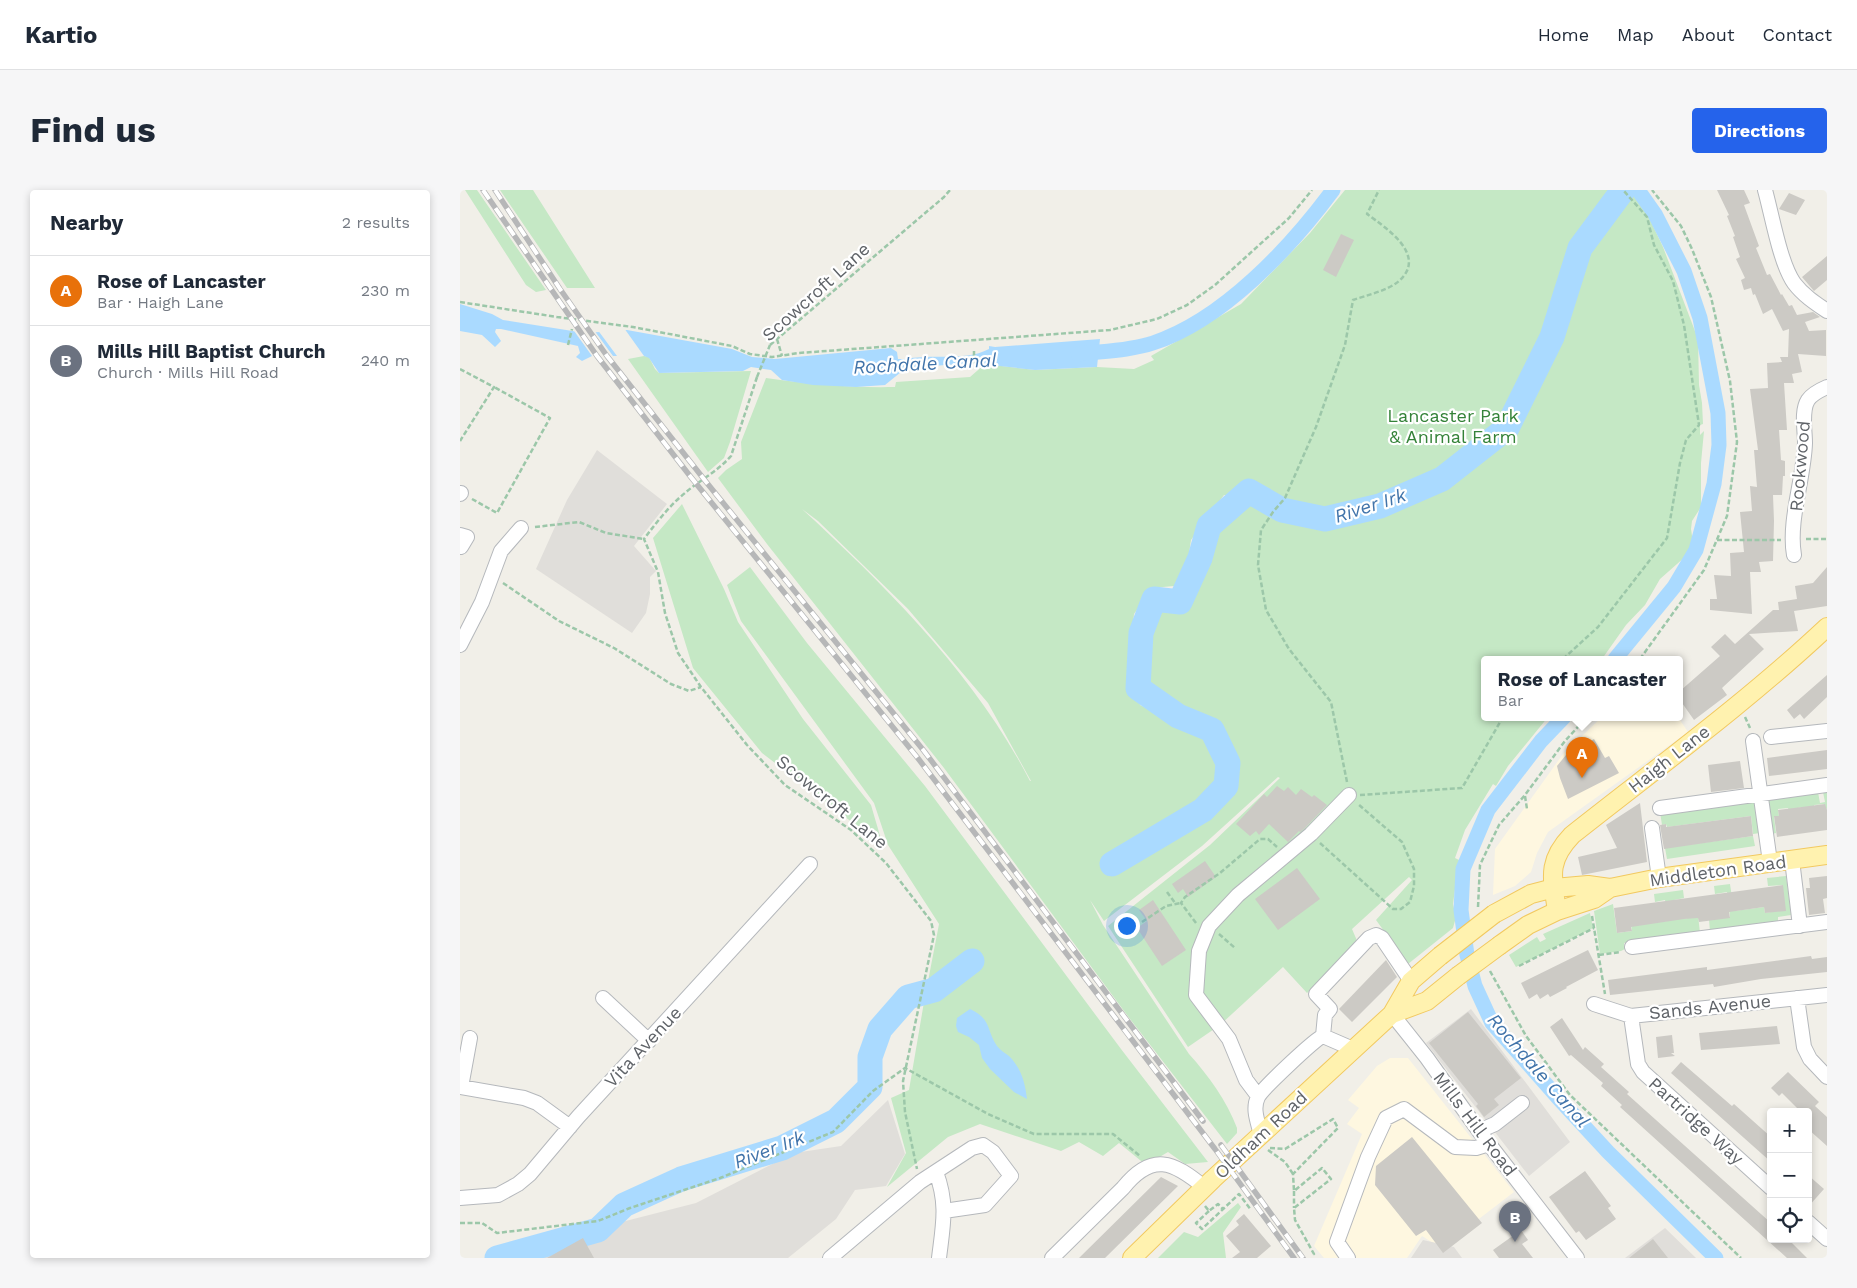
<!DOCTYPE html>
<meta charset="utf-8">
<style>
:root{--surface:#fff;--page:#f6f6f7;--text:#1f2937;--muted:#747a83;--line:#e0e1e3;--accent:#2563eb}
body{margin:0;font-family:"Work Sans",sans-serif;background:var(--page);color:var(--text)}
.controls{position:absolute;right:15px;bottom:15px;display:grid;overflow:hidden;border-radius:5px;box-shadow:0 2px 8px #0003}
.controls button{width:45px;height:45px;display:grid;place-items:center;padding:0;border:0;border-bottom:1px solid var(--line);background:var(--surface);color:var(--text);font:25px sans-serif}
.you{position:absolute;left:666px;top:735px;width:18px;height:18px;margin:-12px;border:4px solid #fff;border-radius:50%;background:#1a73e8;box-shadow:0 0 0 8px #1a73e833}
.badge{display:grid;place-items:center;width:32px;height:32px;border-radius:50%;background:var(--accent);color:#fff;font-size:16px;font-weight:700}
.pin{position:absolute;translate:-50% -41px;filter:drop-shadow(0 1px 2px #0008)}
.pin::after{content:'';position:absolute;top:26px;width:18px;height:15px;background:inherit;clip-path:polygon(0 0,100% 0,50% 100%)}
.popup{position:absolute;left:1021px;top:466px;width:202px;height:65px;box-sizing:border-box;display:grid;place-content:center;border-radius:5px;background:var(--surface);filter:drop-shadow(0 1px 4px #0005);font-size:16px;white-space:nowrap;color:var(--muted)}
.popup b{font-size:19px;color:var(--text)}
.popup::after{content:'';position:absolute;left:50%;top:100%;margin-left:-10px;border:10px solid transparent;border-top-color:var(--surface)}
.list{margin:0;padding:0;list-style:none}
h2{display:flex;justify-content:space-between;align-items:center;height:65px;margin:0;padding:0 20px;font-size:21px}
h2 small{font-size:16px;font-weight:400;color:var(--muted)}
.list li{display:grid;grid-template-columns:32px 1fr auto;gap:15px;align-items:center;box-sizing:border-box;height:70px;padding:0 20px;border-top:1px solid var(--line)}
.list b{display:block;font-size:19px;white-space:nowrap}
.list p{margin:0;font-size:16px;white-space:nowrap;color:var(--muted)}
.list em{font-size:16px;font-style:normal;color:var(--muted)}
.icon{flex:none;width:28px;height:28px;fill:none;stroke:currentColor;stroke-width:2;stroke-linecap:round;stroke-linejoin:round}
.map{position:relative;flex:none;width:1367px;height:1068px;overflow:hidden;border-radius:5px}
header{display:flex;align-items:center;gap:30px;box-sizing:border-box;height:70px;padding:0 25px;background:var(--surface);border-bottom:1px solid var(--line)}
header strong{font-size:24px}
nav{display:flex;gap:28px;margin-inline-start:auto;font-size:18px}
.intro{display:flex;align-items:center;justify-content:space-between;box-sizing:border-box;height:120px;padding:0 30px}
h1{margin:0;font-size:35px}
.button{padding:12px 22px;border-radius:5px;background:var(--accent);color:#fff;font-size:18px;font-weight:700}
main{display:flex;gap:30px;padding:0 30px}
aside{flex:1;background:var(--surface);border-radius:5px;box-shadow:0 2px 8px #0003}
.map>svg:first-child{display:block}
</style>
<header>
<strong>Kartio</strong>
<nav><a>Home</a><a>Map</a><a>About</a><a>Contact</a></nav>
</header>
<div class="intro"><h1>Find us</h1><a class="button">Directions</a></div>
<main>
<aside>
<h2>Nearby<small>2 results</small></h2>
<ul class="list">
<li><span class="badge" style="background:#e8710a">A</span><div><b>Rose of Lancaster</b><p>Bar · Haigh Lane</p></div><em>230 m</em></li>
<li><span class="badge" style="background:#6b7280">B</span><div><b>Mills Hill Baptist Church</b><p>Church · Mills Hill Road</p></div><em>240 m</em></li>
</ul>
</aside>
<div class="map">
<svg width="1367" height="1068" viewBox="0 0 1367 1068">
<rect width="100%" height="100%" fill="#f1efe8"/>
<path fill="#fef7e0" d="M1142,527H1218L1228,542L1088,642L1077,663L1071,682L1055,696L1033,705L1035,659L1103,564Z
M930,868H948L1054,1002L981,1058L962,1046L947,1068H864L854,1056L902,944L887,934L899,918L888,910L917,876Z"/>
<path fill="#e0deda" d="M137,260L207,314L174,356L196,381L190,387V404L186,423L172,443L76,379L107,310Z
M1011,819L1110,952L1069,986L966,853Z
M428,910L445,964L426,996L395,1000L376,1029L328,1068H73L150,1035L236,1013L334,963L381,956Z
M1205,1038L1236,1068H1165Z
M963,1050L994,1057L1002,1068H951Z"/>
<path fill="#c5e8c5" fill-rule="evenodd" d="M5,0H17L86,100L76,102L66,95Z
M40,0H73L135,98H107Z
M885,0H1171L1186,21L1203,57L1238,149L1239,195L1242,213L1243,234L1240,235V245L1244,241L1241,273V317L1232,331L1231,339L1234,359L1200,389L1185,415L1166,435L1142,469H1024V527H1088L1048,576L1036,596L1033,594L1005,640L995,668L999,670L993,714L996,727L993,738L948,774L916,730L952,690L949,687L892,739L898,753L847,803L823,777L760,835L728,857L648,736L750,655L820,588L818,587L742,656L644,731L630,710L643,735L729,864C748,885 767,911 777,938V943L767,954L670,829L484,578L307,354L258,288L266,280L282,269L281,252L306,188C349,194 391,198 435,197L436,192L510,187L525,174L575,180L637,177L674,179L694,170L691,166L781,114L850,43ZM764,305H766L772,321L753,336L748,348L744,371L722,414L696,415L685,443V492L697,505L692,511L695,522L680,515L670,464L674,424L692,398L714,396L726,384L731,350ZM342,319L358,331L448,419L528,513L571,591H570C516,486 428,398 342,319Z
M184,166L189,167L195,179L199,183L291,181L270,252L264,268L248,282L168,169Z
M222,314L264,399L278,432L343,529L411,615L423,656L302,563L233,478L193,348Z
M290,377L347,453L465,596L661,859L748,972L725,974L708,962L686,975L659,953L643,966L619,952L601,961L520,934L488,947L427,997L446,963L431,908L449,900L464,812L479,734L428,655L414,613L281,431L267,395Z
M1367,600V620L1364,614L1354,615V621C1342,616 1339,615 1329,625L1328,618L1318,619L1319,626L1314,627L1316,643L1312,644L1307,607L1358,602L1360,613L1365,612L1363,602Z
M1295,611L1300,643L1293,644L1291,626L1207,637L1206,634L1202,635L1200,622Z
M1293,646L1295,656L1207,669L1205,658Z
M1326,686L1331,725L1318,727V733L1250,742L1249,729L1270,727L1267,702L1255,704L1254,696L1270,694L1274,721L1304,717L1305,723L1311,722L1323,695L1308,696L1307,688Z
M1223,700L1224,708L1214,710L1224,729L1238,725L1240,743L1164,753L1165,759L1161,761L1140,764L1134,721L1153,714L1157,743L1172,741L1171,734L1208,731L1205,710L1195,712L1194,704Z
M1130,723L1133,738L1056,777L1049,765L1077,747L1080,752L1086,749L1083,744Z
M778,1013L781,1017L763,1043L766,1068H698L724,1042L738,1047Z"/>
<path fill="#aadaff" d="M0,114L32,124L43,130L125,143L167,140L272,159L292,167L315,169L431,158L437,162L438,169H446C472,163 505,172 529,159V156L535,157L640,149L637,177L575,180L512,173L446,178L425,195L396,197L353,195L322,190L311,180L291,177L283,181L199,183L189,168L184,166H132L122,171L116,167L120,163L118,156L41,139H36L35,142L41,151L35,157L22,145L0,141Z
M510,819C532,829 526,840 537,856C540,860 545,863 549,866C561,878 565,892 567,909L554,902L530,879L522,868L519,855L509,847L498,842L496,836L497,828Z"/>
<path fill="#f1efe8" d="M112,138L134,140L153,166H132Z
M164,138L184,166H157L137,139Z"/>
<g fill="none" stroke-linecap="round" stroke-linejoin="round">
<path stroke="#aadaff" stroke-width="15" d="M618,164C642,161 669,161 693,153C763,130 830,58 873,0
M1155,469L1214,397L1236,360L1254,294L1259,255L1258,223L1240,128L1224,81L1195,24L1178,0
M1104,527L1081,551L1028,620L1003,679L1001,720L1007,765L1015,796L1032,833L1100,910L1148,962L1256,1068"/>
<path stroke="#aadaff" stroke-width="25" d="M652,674L743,620L766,596L768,573L752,540L718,526L678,498L681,443L694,409L720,412L740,368L749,336L789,301L822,320L865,329L920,316L982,289L1047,238L1092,147L1120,58L1163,0
M37,1068L138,1040L164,1015L221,989L322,958L376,931L410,897V867L420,839L448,807L474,800L512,771"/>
</g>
<path fill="#cccac5" d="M1257,0H1284L1290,13L1284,15L1299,56L1296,58L1307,85L1310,84L1321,105L1322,104L1329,116L1332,115L1337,125L1353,122L1360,127L1345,132L1349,141L1366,140V166L1338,164L1342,182L1332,184L1334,193H1324L1327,240H1319L1321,270L1325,271V286H1323L1322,305H1313L1314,331L1313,371L1299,372L1301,382H1290L1292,424L1250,420V409H1257L1254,385L1271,386L1270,363L1284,362L1280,322L1292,321L1290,296L1297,297L1294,260H1298L1290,199L1308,198L1307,173L1322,172L1320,167H1328L1329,139L1323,141L1312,119L1303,124L1295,104L1293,105L1291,98L1284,100L1281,90L1285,88L1276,69L1280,67L1273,47L1275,46L1267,26L1269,25Z
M1329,3L1345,10L1336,25L1319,19Z
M881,44L894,50L876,87L863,80Z
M1367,66V90L1354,101L1342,87Z
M1367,377V416L1334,421L1338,441L1289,444L1304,459L1262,498L1267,505L1234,530L1220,510V501L1260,466L1251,457L1265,444L1275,454L1313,420H1319L1318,412L1337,409L1335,396L1353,393Z
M1367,485V507L1344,529L1340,524L1334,529L1327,520Z
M1134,549L1145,568L1149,566L1159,583L1108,609L1100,588L1097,576L1106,565Z
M1367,560V579L1309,586L1307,568Z
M1280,571L1284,598L1251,602L1248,575Z
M817,596L824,601L828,597L836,605L841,599L852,607L854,605L867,615L845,638L840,642L839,641L828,652L809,634L799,645L796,641L790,646L776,634L804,604L807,607Z
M1180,613L1187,672L1122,685L1118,667L1157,658L1146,635Z
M1365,614L1367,620V640L1317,647L1314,626H1319L1318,620Z
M1291,626L1293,646L1204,659L1200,635L1206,634V637Z
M745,671L756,687L728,707L723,699L718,703L712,694Z
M837,678L860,709L818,740L795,709Z
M1367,686V708L1363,709L1365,723L1349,725L1346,698H1350L1349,688Z
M1323,695L1326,721L1305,723L1304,717L1269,722L1270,728L1239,732L1238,728L1224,729L1171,737L1172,741L1157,743L1154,718Z
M693,710L726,760L702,776L677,738L687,731L679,720Z
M1128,760L1138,780L1106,797L1107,798L1090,807L1088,804L1080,809L1077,804L1069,809L1061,793Z
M1351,766L1352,769L1367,767V782L1301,789L1254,797L1253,794L1150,805L1148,790L1247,777V780Z
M926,770L937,787L892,832L879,819Z
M1008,822L1061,888L1034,909L1039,915L1024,927L1016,916L1018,914L969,853Z
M1102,828L1123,860L1125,857L1144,874L1141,877L1169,902L1167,904L1311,1033V1049H1328L1347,1068H1327L1160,917L1162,915L1141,896L1143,893L1111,865L1109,866L1090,837Z
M1317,836L1320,854L1241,860L1239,843Z
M1212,845L1214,863H1211L1215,866L1198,868L1196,847Z
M1221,872L1272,916L1274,914L1311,947V972L1211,883Z
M1328,882L1359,912L1355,916L1367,927V956L1348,939V922H1341L1322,903L1319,906L1311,898Z
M952,947L1022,1033L983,1063L966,1040L956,1046L915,995L916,976Z
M1125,981L1151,1016L1148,1018L1156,1029L1126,1050L1119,1041L1116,1043L1089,1007Z
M1348,985L1364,999L1348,1017Z
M701,987L718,996L645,1068H619Z
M784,1024L811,1056L797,1068H772L780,1062L766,1046L779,1035L776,1031Z
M1061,1040L1068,1050L1062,1054L1073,1068H1039L1033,1060Z
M123,1048L134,1068H87Z
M1193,1049L1208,1068H1169Z"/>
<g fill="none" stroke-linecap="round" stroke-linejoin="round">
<g stroke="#b5b8bc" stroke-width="16">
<path id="minor" d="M1305,0C1312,25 1320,73 1334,93C1343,105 1355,113 1367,121
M0,304L1,303
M0,345L7,347L1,357
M1334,365C1328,331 1344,288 1345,253C1345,240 1341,221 1348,210C1352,204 1360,200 1367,197
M0,455L22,412L41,361L61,338
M1311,547L1367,541
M1293,551L1310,672
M1200,618L1367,595
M1192,638L1199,688
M1332,670L1340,736
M1172,757L1367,732
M143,808L189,851
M1337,808L1344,857L1350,869L1367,887
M1134,814L1171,826L1367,805
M932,824L967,868L1019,941L1117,1068
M1171,826L1178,874L1183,882L1311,998
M863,846L865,825L870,819L856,804L909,748L916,745L922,748L951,791
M0,897L64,908L77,913L110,937
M1,897L10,848
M798,906L786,890L769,849L736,805L739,761L749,736L778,705L851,644L889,605
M1019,941L1035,934L1062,913
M801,945C798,932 792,919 798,907C802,899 855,849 863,846L893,859
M476,982C488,1014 483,1035 479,1068
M0,1008L38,1005L58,994L70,984L118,927L350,674
M1348,1032L1367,1049
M370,1068L460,992L512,958L523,955L533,962L551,986L525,1015L484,1021
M592,1068L663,998C692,962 713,971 745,998
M888,1068L877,1052L908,967L926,928L944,919L995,957L1016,958L1029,954"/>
</g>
<g stroke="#f2c960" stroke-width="20">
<path id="major" d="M1097,721C1092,687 1087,671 1112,645C1198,577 1287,512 1367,437
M1034,724L1071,704L1094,698L1128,695L1150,698L1199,688L1367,665
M1040,755L1068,735L1097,721L1134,709L1150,698
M932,824L967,811L998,786
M672,1068L753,989L932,824L951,791L980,766"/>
</g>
<path stroke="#9cc7a9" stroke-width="2.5" stroke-dasharray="5 2.5" stroke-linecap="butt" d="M0,112L97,127L173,137L272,156L290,164L312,167L339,163L650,140L697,129L727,115L755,95L829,28L852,0
M317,149L322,166
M108,155L112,139
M310,155L484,7L490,0
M514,161V176
M0,179L34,197L0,251
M297,187L271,266C258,281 240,290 225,303C209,316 196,333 184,349L198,382L205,423L218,463L241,497L287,555L325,595L391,640L426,673L471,731L474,745L443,891L445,922L457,979
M12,309L37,323L90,228L34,197
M75,337L119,332L146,343L184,349
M1346,349H1367
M1257,350H1321
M43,393L99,431L154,458L211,494L229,501L241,497
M1103,469L1138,437L1207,348L1220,273L1226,250L1239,235L1224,135L1213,91L1194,55L1187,27L1163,0
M1180,469L1244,380L1267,326L1277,252L1270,191L1251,107L1232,59L1221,36L1192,0
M1285,527L1290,538
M887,592L871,512L829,459L806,420L798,375L801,340L813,322L825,308L856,237L885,155L893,110C907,105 927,101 939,91C968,65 926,38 907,24L919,0
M900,605L1002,598L1043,527
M1065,606L1067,619
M860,653L933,719H941L950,712L954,696V679L942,652L898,614
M707,702L715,713
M1018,717L1020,675L1039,635L1065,605L1105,551L1127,527
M1132,726L1145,804
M682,732L706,716L721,713
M736,733L721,713L725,707L760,683L800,649H808L817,657
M759,744L775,758
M1139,765L1161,762
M1059,776L1134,738
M1030,781L1066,846L1110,905L1281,1068
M810,958L825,959L873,929L878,938L833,984L834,1001L862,978L871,989L834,1018L835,1030L854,1064L852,1065
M808,960L825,972L833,984
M834,1001V1018
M745,1016L749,1021L758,1014L763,1019
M749,1021L736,1033L742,1039L779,1004L791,1020
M0,1033H22L37,1043L138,1031L170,1018L260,988L373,942L413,901L445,878L528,924L574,944H653L680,966"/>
<use href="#minor" stroke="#fff" stroke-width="14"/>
<use href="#major" stroke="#fff2af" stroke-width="18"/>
<g stroke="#b6b7b8" stroke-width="5.5">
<path id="rail" d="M23,0L137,166L230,286L457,567L755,959L834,1068
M35,0L100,99L147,166L247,293L464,561L743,931
M761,955L843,1068"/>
</g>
<use href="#rail" stroke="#fff" stroke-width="4" stroke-dasharray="11" stroke-linecap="butt"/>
<g stroke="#f2c960" stroke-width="20" stroke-linecap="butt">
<path id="major-bridge" d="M980,766L1034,724
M998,786L1040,755"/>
</g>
<path stroke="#9cc7a9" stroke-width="2.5" stroke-dasharray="5 2.5" stroke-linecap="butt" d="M297,187L310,155"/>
<use href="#major-bridge" stroke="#fff2af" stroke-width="18"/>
</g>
<g text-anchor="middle" stroke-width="4.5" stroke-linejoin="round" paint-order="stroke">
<g font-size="18" fill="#5f6368" stroke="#fff">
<text transform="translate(356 102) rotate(-42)" y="6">Scowcroft Lane</text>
<text transform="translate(1340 276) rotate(-85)" y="6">Rookwood</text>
<text transform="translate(1209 569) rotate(-38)" y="6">Haigh Lane</text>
<text transform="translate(372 612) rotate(39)" y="6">Scowcroft Lane</text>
<text transform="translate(1258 681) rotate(-8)" y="6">Middleton Road</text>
<text transform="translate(1250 817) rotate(-6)" y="6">Sands Avenue</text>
<text transform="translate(183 857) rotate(-47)" y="6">Vita Avenue</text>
<text transform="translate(1236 931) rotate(42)" y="6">Partridge Way</text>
<text transform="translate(1015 934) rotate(53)" y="6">Mills Hill Road</text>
<text transform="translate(801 945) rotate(-43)" y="6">Oldham Road</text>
</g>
<g font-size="18" fill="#348238" stroke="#fff">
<text x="993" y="232">Lancaster Park<tspan x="993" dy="21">&amp; Animal Farm</tspan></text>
</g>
<g font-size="19" font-style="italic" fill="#4174aa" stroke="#fff">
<text transform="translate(465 173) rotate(-3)" y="7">Rochdale Canal</text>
<text transform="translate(910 315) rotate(-18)" y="7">River Irk</text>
<text transform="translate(1079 880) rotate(49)" y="7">Rochdale Canal</text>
<text transform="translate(309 959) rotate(-21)" y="7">River Irk</text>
</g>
</g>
</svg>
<div class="controls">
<button>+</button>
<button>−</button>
<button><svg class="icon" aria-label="locate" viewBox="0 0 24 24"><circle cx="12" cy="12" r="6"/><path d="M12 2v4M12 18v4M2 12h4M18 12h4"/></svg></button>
</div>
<div class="you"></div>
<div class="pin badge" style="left:1122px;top:588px;background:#e8710a">A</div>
<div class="popup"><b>Rose of Lancaster</b>Bar</div>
<div class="pin badge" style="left:1055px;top:1052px;background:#6b7280">B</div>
</div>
</main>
